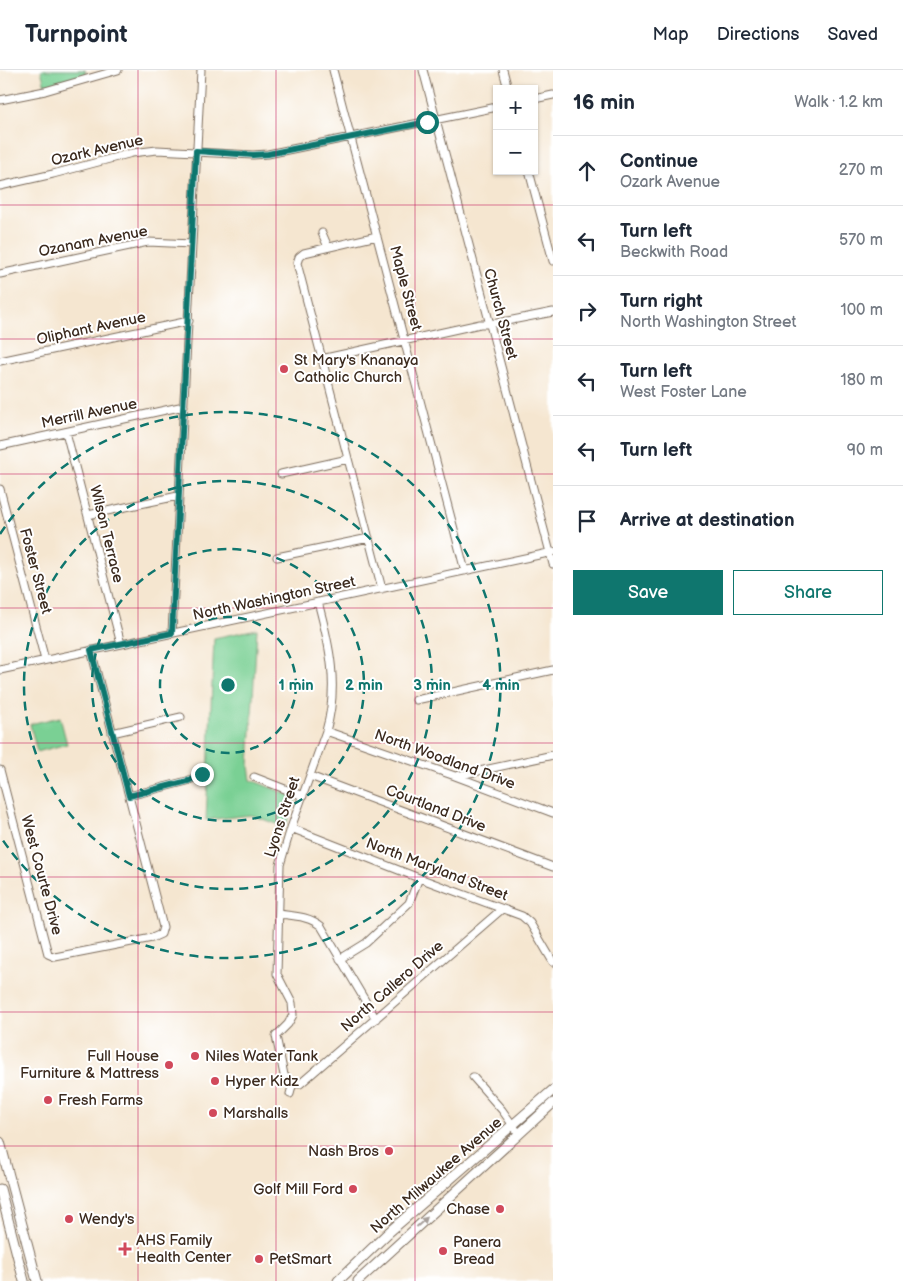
<!DOCTYPE html>
<meta charset="utf-8">
<style>
:root{--surface:#fff;--page:#f6f6f7;--text:#1f2937;--muted:#747a83;--line:#e0e1e3;--accent:#0f766e}
body{margin:0;font-family:"Balsamiq Sans",sans-serif;background:var(--page);color:var(--text)}
.controls{position:absolute;right:15px;top:15px;display:grid;overflow:hidden;border-radius:0px;box-shadow:0 1px 4px #0004}
.controls button{width:45px;height:45px;display:grid;place-items:center;padding:0;border:0;border-bottom:1px solid var(--line);background:var(--surface);color:var(--text);font:25px sans-serif}
.stop{position:absolute;width:15px;height:15px;margin:-11px;border:4px solid #0f766e;border-radius:50%;background:#fff}
.stop.end{background:#0f766e;border-color:#fff;box-shadow:0 1px 5px #0008}
.list{margin:0;padding:0;list-style:none}
h2{display:flex;justify-content:space-between;align-items:center;height:65px;margin:0;padding:0 20px;font-size:21px}
h2 small{font-size:16px;font-weight:400;color:var(--muted)}
.list li{display:grid;grid-template-columns:32px 1fr auto;gap:15px;align-items:center;box-sizing:border-box;height:70px;padding:0 20px;border-top:1px solid var(--line)}
.list b{display:block;font-size:19px;white-space:nowrap}
.list p{margin:0;font-size:16px;white-space:nowrap;color:var(--muted)}
.list em{font-size:16px;font-style:normal;color:var(--muted)}
.actions{display:flex;gap:10px;padding:15px 20px}
.actions a{flex:1;padding:11px 0;border:1px solid var(--accent);border-radius:0px;text-align:center;font-size:18px;color:var(--accent)}
.actions .main{background:var(--accent);color:#fff}
.icon{flex:none;width:28px;height:28px;fill:none;stroke:currentColor;stroke-width:2;stroke-linecap:round;stroke-linejoin:round}
.map{position:relative;flex:none;width:553px;height:1211px;overflow:hidden}
header{display:flex;align-items:center;gap:30px;box-sizing:border-box;height:70px;padding:0 25px;background:var(--surface);border-bottom:1px solid var(--line)}
header strong{font-size:24px}
nav{display:flex;gap:28px;margin-inline-start:auto;font-size:18px}
main{display:flex}
aside{flex:1;background:var(--surface)}
.map>svg:first-child{display:block}
</style>
<header>
<strong>Turnpoint</strong>
<nav><a>Map</a><a>Directions</a><a>Saved</a></nav>
</header>
<main>
<div class="map">
<svg width="553" height="1211" viewBox="0 0 553 1211">
<rect width="100%" height="100%" fill="#fff"/>
<filter id="ink" filterUnits="userSpaceOnUse"><feTurbulence type="fractalNoise" baseFrequency=".02" numOctaves="2"/><feDisplacementMap in="SourceGraphic" scale="10" xChannelSelector="R" yChannelSelector="G"/><feConvolveMatrix kernelMatrix="1 2 1 2 8 2 1 2 1" color-interpolation-filters="sRGB"/></filter>
<filter id="wash" filterUnits="userSpaceOnUse"><feTurbulence type="fractalNoise" baseFrequency=".0096" numOctaves="4" result="noise"/><feDisplacementMap in="SourceGraphic" scale="20" xChannelSelector="R" yChannelSelector="G"/><feGaussianBlur stdDeviation="1.12" result="paint"/><feColorMatrix in="noise" values="0 0 0 0 0 0 0 0 0 0 0 0 0 0 0 0 0 1.4 0 .05"/><feComposite in="paint" operator="in"/></filter>
<g filter="url(#wash)">
<rect width="100%" height="100%" fill="#f5e6d0"/>
<path fill="#7ad094" stroke="#5a7d59" d="M41,0H85L86,5L45,16Z
M257,559L249,696L251,710L297,728L285,757L251,745L206,750L214,568Z
M60,647L67,674L37,682L30,654Z"/>
</g>
<g filter="url(#ink)">
<g fill="none" stroke-linecap="round" stroke-linejoin="round">
<g stroke="#7c6c5c" stroke-width="9">
<path id="minor" d="M333,0L465,501
M423,0L553,494
M503,0L508,19
M534,29L553,25
M0,30L45,21L118,0
M529,101L553,191
M0,116L53,104L132,83L157,80L253,85L268,84L497,37
M322,163L328,177
M377,166L304,183L299,187L297,193L382,519
M0,204L148,172L192,174
M321,289L480,254L497,253L553,242
M0,291L189,251
M66,362L121,574
M0,376L184,336
M281,404L348,389
M0,419L45,590
M88,445L178,426
M277,487L369,468
M318,532C330,576 339,617 326,661L291,758L280,795L277,904L292,933L293,945L288,954L276,966L284,1005L291,1013L300,1014L502,839
M172,563L201,0
M0,600L553,482
M416,630L553,600
M326,661L455,706L553,743
M112,663L181,647
M0,700L48,884L55,887L152,868L161,864L163,857L91,580
M310,706L553,797
M456,706L553,685
M254,707L303,726
M129,726L187,711L203,704
M291,758L419,808L522,846L530,853L553,892
M279,844C294,846 309,846 321,856L376,949
M340,889L366,873L409,833L419,808
M473,1007L502,1040L519,1064
M290,1024L293,1013"/>
</g>
<g stroke="#7c6c5c" stroke-width="11">
<path id="major" d="M0,1072L37,1211
M0,1119L24,1211
M338,1211L389,1162L553,1020
M358,1211L553,1033"/>
</g>
<use href="#minor" stroke="#fff" stroke-width="7"/>
<use href="#major" stroke="#fff" stroke-width="9"/>
</g>
<defs><path id="oneway-solid" d="M-6-.8H1V-3.2L6.5 0L1 3.2V.8H-6Z" transform="scale(1.25)"/></defs>
<use fill="#a79f9a" href="#oneway-solid" transform="translate(422 1152) rotate(-42)"/>
</g>
<g fill="none" stroke-linecap="round" stroke-linejoin="round" filter="url(#ink)">
<path stroke="#0f766e" stroke-width="6" d="M202,704L188,711L129,726L91,580L172,563L196,81L253,85L268,84L427,52"/>
</g>
<path fill="none" stroke="#c2185b" stroke-width="1" stroke-opacity="0.55" d="M138,0V1211M276,0V1211M415,0V1211M0,135H553M0,269H553M0,404H553M0,538H553M0,673H553M0,807H553M0,942H553M0,1076H553"/>
<g fill="none" stroke="#0f766e" stroke-width="2.5" stroke-dasharray="9 6">
<circle cx="228" cy="615" r="68"/>
<circle cx="228" cy="615" r="136"/>
<circle cx="228" cy="615" r="204"/>
<path d="M0 464A273 273 0 1 1 0 766"/>
</g>
<g fill="#d1495b" stroke="#fff" stroke-width="2">
<circle cx="284" cy="299" r="5"/>
<circle cx="195" cy="986" r="5"/>
<circle cx="169" cy="995" r="5"/>
<circle cx="215" cy="1011" r="5"/>
<circle cx="48" cy="1030" r="5"/>
<circle cx="213" cy="1043" r="5"/>
<circle cx="389" cy="1081" r="5"/>
<circle cx="353" cy="1119" r="5"/>
<circle cx="500" cy="1139" r="5"/>
<circle cx="69" cy="1149" r="5"/>
<path d="M122.5 1171.5h5v5h5v5h-5v5h-5v-5h-5v-5h5z"/>
<circle cx="443" cy="1181" r="5"/>
<circle cx="259" cy="1189" r="5"/>
</g>
<g text-anchor="middle" stroke-width="4" stroke-linejoin="round" paint-order="stroke">
<g font-size="15" fill="#3b2a1e" stroke="#fff">
<text transform="translate(97 80) rotate(-13)" y="5">Ozark Avenue</text>
<text transform="translate(93 171) rotate(-11)" y="5">Ozanam Avenue</text>
<text transform="translate(406 218) rotate(75)" y="5">Maple Street</text>
<text transform="translate(501 244) rotate(75)" y="5">Church Street</text>
<text transform="translate(91 258) rotate(-12)" y="5">Oliphant Avenue</text>
<text transform="translate(89 343) rotate(-12)" y="5">Merrill Avenue</text>
<text transform="translate(107 464) rotate(76)" y="5">Wilson Terrace</text>
<text transform="translate(36 501) rotate(75)" y="5">Foster Street</text>
<text transform="translate(274 528) rotate(-12)" y="5">North Washington Street</text>
<text transform="translate(445 689) rotate(20)" y="5">North Woodland Drive</text>
<text transform="translate(436 738) rotate(21)" y="5">Courtland Drive</text>
<text transform="translate(282 747) rotate(-72)" y="5">Lyons Street</text>
<text transform="translate(437 799) rotate(21)" y="5">North Maryland Street</text>
<text transform="translate(42 805) rotate(75)" y="5">West Courte Drive</text>
<text transform="translate(392 916) rotate(-41)" y="5">North Callero Drive</text>
<text transform="translate(436 1105) rotate(-41)" y="5">North Milwaukee Avenue</text>
</g>
<g font-size="15" fill="#3b2a1e" stroke="#fff" text-anchor="start">
<text x="294" y="295">St Mary's Knanaya<tspan x="294" dy="17">Catholic Church</tspan></text>
<text x="159" y="991" text-anchor="end">Full House<tspan x="159" dy="17">Furniture &amp; Mattress</tspan></text>
<text x="205" y="991">Niles Water Tank</text>
<text x="225" y="1016">Hyper Kidz</text>
<text x="58" y="1035">Fresh Farms</text>
<text x="223" y="1048">Marshalls</text>
<text x="379" y="1086" text-anchor="end">Nash Bros</text>
<text x="343" y="1124" text-anchor="end">Golf Mill Ford</text>
<text x="490" y="1144" text-anchor="end">Chase</text>
<text x="79" y="1154">Wendy's</text>
<text x="136" y="1175">AHS Family<tspan x="136" dy="17">Health Center</tspan></text>
<text x="453" y="1177">Panera<tspan x="453" dy="17">Bread</tspan></text>
<text x="269" y="1194">PetSmart</text>
</g>
</g>
<circle cx="228" cy="615" r="8" fill="#0f766e" stroke="#fff" stroke-width="2.5"/>
<g font-size="15" text-anchor="middle" font-weight="bold" fill="#0f766e" stroke="#fff" stroke-width="4" stroke-linejoin="round" paint-order="stroke">
<text x="296" y="620">1 min</text>
<text x="364" y="620">2 min</text>
<text x="432" y="620">3 min</text>
<text x="501" y="620">4 min</text>
</g>
</svg>
<div class="controls">
<button>+</button>
<button>−</button>
</div>
<div class="stop" style="left:427px;top:52px"></div>
<div class="stop end" style="left:202px;top:704px"></div>
</div>
<aside>
<h2>16 min<small>Walk · 1.2 km</small></h2>
<ul class="list">
<li><svg class="icon" aria-label="ahead" viewBox="0 0 24 24"><path d="M12 20V5M6 11l6-6 6 6"/></svg><div><b>Continue</b><p>Ozark Avenue</p></div><em>270 m</em></li>
<li><svg class="icon" aria-label="left" viewBox="0 0 24 24"><path d="M17 20v-9H6M10 6l-5 5 5 5"/></svg><div><b>Turn left</b><p>Beckwith Road</p></div><em>570 m</em></li>
<li><svg class="icon" aria-label="right" viewBox="0 0 24 24"><path d="M7 20v-9h11M14 6l5 5-5 5"/></svg><div><b>Turn right</b><p>North Washington Street</p></div><em>100 m</em></li>
<li><svg class="icon" aria-label="left" viewBox="0 0 24 24"><path d="M17 20v-9H6M10 6l-5 5 5 5"/></svg><div><b>Turn left</b><p>West Foster Lane</p></div><em>180 m</em></li>
<li><svg class="icon" aria-label="left" viewBox="0 0 24 24"><path d="M17 20v-9H6M10 6l-5 5 5 5"/></svg><div><b>Turn left</b></div><em>90 m</em></li>
<li><svg class="icon" aria-label="arrive" viewBox="0 0 24 24"><path d="M6 21V4h12l-3 4 3 4H6"/></svg><div><b>Arrive at destination</b></div></li>
</ul>
<div class="actions"><a class="main">Save</a><a>Share</a></div>
</aside>
</main>
